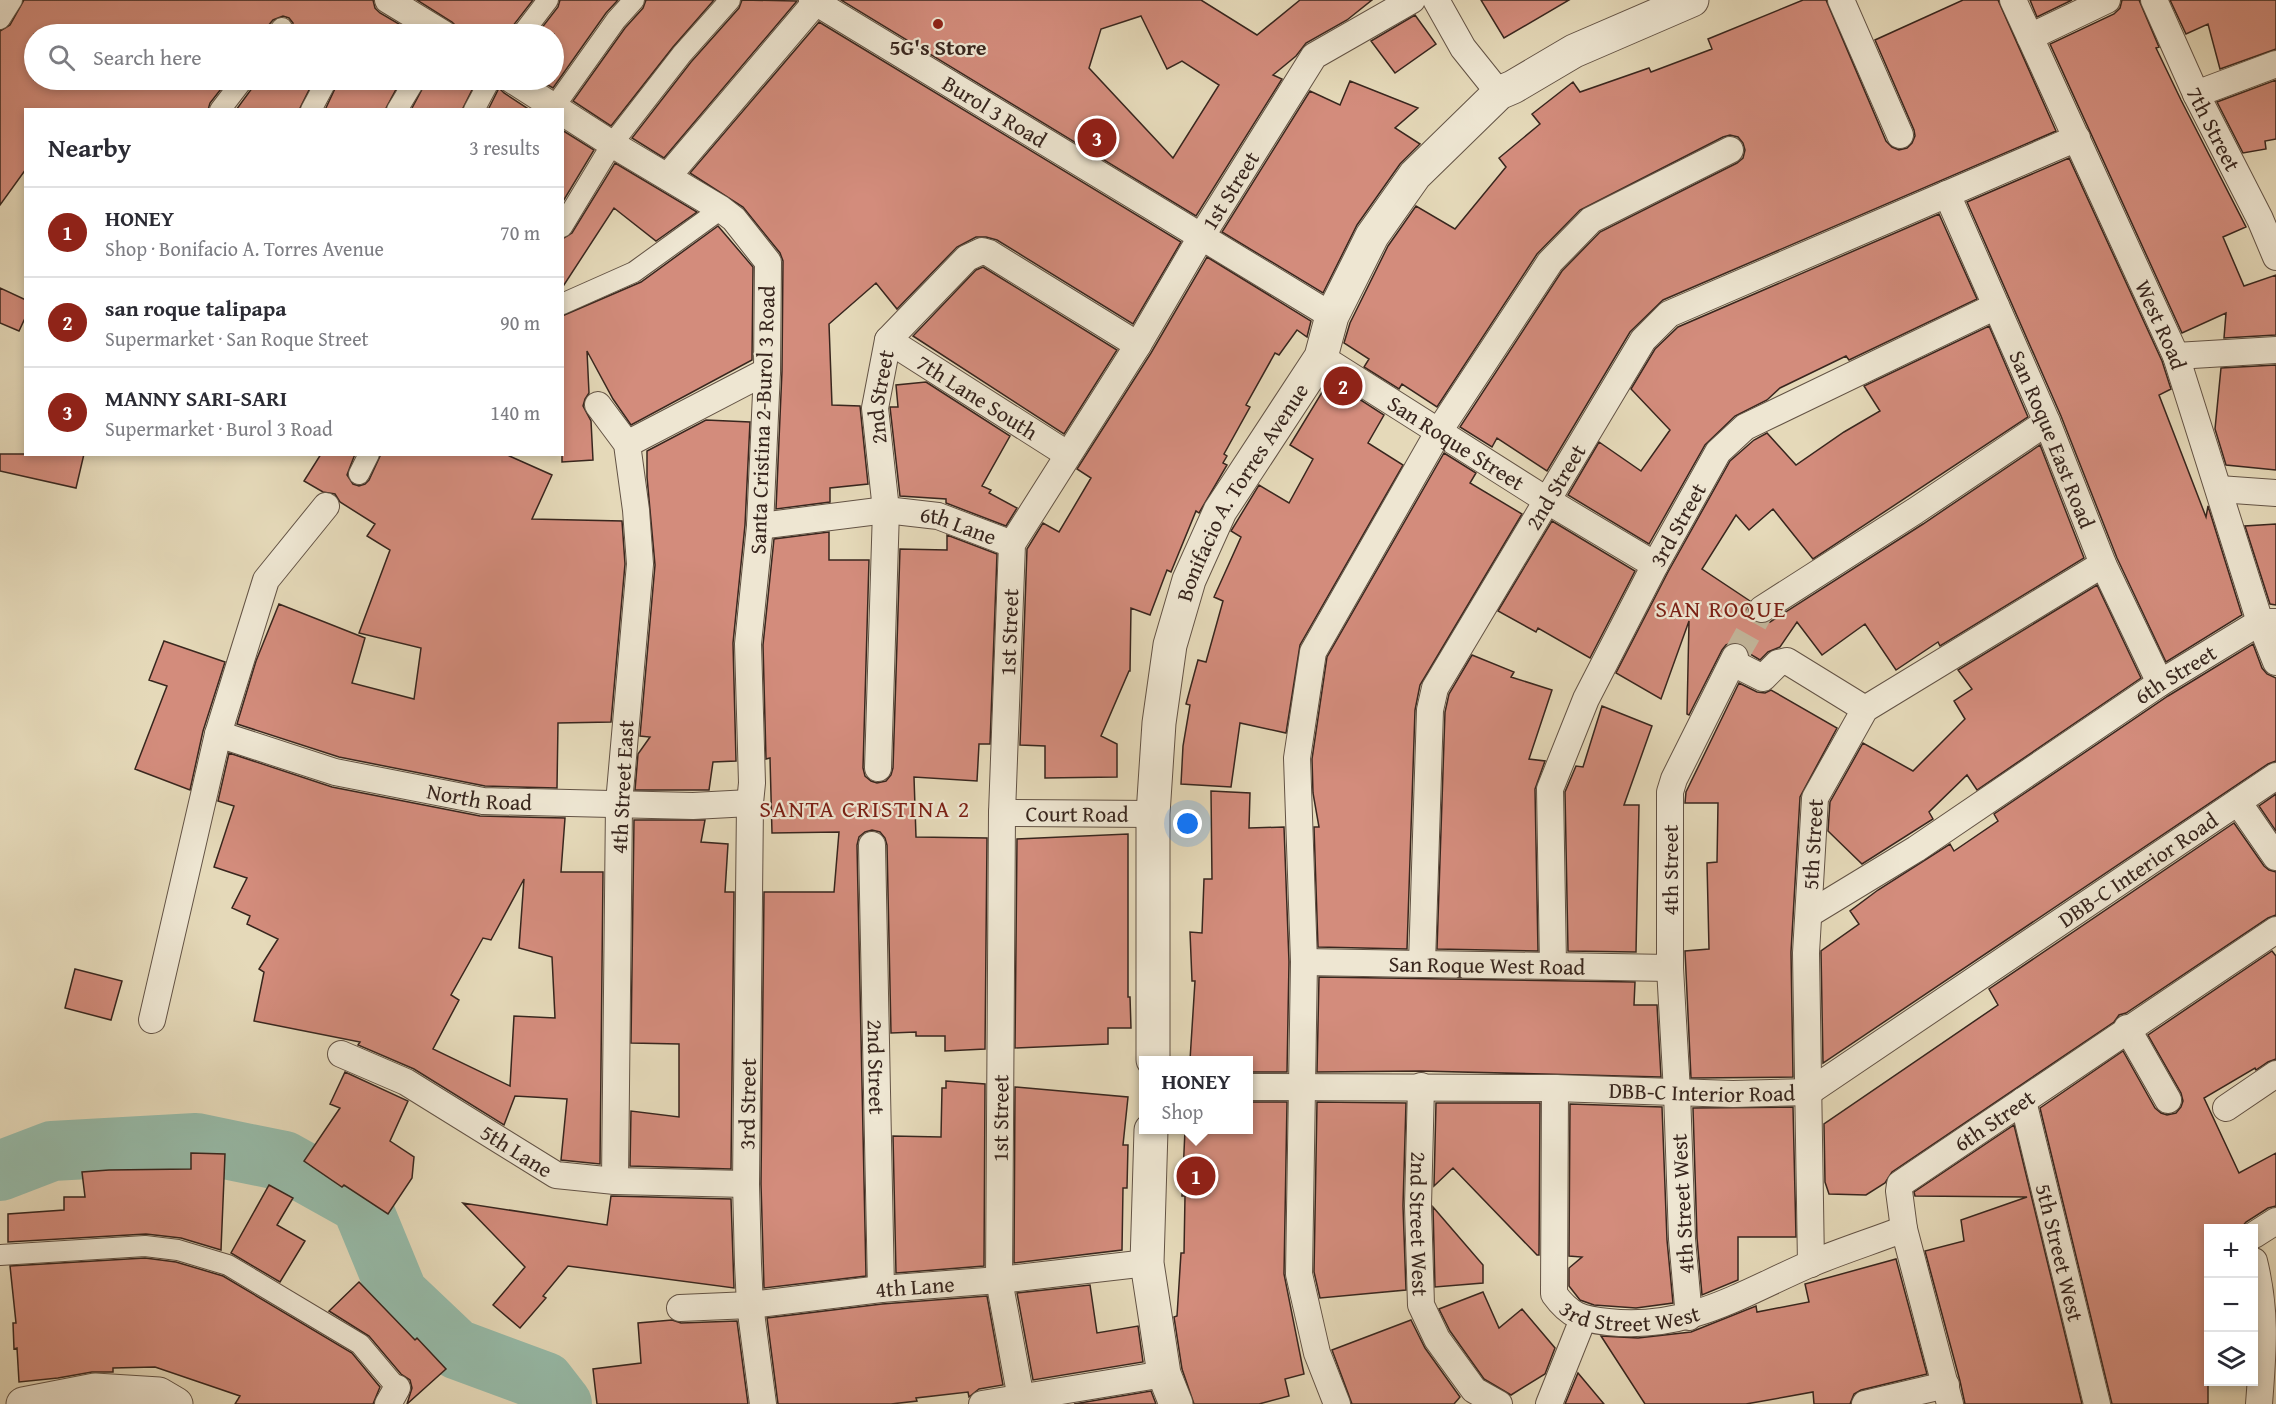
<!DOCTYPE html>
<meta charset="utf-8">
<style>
:root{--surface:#fff;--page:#f7f7f7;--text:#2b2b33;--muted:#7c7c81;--line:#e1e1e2;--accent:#8f2418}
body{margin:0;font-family:"Gentium Book Plus",serif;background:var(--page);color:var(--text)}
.controls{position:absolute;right:18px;bottom:18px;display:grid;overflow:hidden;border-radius:0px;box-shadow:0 3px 9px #0003}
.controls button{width:54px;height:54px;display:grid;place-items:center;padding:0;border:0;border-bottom:2px solid var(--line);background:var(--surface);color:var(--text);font:30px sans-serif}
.you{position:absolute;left:1188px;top:824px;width:21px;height:21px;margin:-15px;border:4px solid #fff;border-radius:50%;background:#1a73e8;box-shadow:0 0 0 9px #1a73e833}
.badge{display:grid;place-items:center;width:39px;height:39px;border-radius:50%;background:var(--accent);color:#fff;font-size:20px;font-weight:700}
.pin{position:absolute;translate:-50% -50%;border:3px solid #fff;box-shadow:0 2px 6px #0006}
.popup{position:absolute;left:1139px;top:1056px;width:114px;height:78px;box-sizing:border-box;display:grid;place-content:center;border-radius:0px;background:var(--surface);filter:drop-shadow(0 2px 4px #0005);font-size:20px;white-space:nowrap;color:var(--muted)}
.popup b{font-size:22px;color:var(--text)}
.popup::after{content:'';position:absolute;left:50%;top:100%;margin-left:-12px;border:12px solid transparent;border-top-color:var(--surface)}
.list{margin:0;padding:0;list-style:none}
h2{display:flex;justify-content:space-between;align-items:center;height:78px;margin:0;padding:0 24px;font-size:26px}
h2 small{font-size:20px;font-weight:400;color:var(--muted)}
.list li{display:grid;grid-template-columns:39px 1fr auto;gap:18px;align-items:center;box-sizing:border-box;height:90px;padding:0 24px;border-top:2px solid var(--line)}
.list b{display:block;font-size:22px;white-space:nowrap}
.list p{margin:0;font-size:20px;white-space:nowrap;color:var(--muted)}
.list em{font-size:20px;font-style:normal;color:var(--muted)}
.icon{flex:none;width:33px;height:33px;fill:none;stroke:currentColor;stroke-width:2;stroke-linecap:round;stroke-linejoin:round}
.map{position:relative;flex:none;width:2276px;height:1404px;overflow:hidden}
.search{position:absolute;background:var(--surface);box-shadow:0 3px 9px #0003;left:24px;top:24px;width:540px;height:66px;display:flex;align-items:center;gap:15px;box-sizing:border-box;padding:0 21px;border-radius:33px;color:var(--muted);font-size:22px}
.panel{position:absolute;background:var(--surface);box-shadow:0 3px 9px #0003;left:24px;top:108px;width:540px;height:348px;border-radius:0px}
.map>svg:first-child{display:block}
</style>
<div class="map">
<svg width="2276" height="1404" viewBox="0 0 2276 1404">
<rect width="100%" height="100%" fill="#e5d9b9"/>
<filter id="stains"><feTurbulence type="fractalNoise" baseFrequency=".00333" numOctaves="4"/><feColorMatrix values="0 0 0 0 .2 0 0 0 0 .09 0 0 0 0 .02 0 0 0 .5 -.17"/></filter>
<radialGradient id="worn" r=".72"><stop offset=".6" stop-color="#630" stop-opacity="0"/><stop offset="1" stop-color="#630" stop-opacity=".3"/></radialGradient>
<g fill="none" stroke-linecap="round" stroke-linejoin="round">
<path stroke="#97bba9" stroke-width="60" d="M0,1171L52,1151L196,1143L284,1161L361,1204L398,1294L456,1349L545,1382L562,1404"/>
</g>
<path fill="#d38c7c" stroke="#38261e" stroke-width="1.5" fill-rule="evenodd" d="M24,0H373L375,8L380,13L416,34H292L293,23L289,18L283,16L273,20L267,27L265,34H34V80H228L210,103L208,110H26V169L0,205V31L10,25Z
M417,0H533L512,27L510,34H459L457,27L452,22Z
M560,0H618L606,13L553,88L539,80H554V34H537L558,7Z
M646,0H714L673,47L611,126L573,101L625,28L643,8Z
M742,0L797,1L664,158L632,138L691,62L739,8Z
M841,0H1201L1257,35L1300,0H1372L1347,20L1306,43L1296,56L1273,75L1282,79L1196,216ZM1141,16L1167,69L1182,61L1219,85L1173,158L1089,68L1101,29Z
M1481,0H1569L1504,38Z
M1803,0H1826L1886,141L1892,147L1899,150L1907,148L1912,143L1915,136L1914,130L1875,40L1963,0H1998L2056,131L1663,300L1630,332L1547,471L1497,438L1492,447L1460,427L1562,271L1600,232L1737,163L1743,158L1745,150L1743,143L1738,137L1730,135L1723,137L1580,210L1537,254L1437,407L1402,384L1399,389L1364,367L1369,359L1344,343L1350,323L1388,246L1416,206L1455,229L1506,167L1499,158L1540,124L1532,114L1573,82L1580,92L1649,68L1651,72L1712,49L1708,39Z
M2030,0H2072L2037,17Z
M2122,0H2139L2159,47L2156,48L2181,100L2246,227L2223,237L2244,286L2276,275V335L2224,338L2226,313L2182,333L2050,44L2114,14L2120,8Z
M2170,0H2276V49L2220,69L2208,24L2186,34Z
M1415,15L1436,44L1395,73L1371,41Z
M819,22L1181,242L1133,324L997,240L986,237H976L957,247L897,309L876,283L829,324L832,405L860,406L868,484L830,488V502L776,509L782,371L783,261L780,253L743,207L690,173Z
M255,80H314L299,110H236L253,87Z
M339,80H401L385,110H325Z
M427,80H477L462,110H411Z
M2276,80V139L2265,141L2266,149L2243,153L2217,102Z
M1350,81L1418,108L1395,128L1420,144L1400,164L1357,225L1323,293L1222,232L1310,91L1340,105Z
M499,88L504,93L530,110H488Z
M562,130L594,150L562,203Z
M2069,158L2162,361L2171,389L2159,395L2206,517L2208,506L2242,615L2166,662L2117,558L2061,416L1967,202Z
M615,163L697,212L656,241L614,208L562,288V239L572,233Z
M1939,214L1977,299L1849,360L1846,356L1780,388L1767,400L1735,416L1705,445L1649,544L1568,495L1599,442L1641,471L1670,430L1631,389L1655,349L1678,327Z
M718,226L753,267L752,360L631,425L613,399L587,351L589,393L585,399L583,406L591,421L593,460L562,462V316L641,282Z
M1207,257L1311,321L1307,337L1297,330L1279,355L1275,353L1246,405L1250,407L1224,454L1227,456L1223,463L1227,465L1199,513L1196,511L1171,572L1167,570L1150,615L1131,608L1130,671H1129L1101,736L1117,744V777L1045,778V746L1020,745L1027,549L1043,523L1059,532L1091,478L1077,469L1151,353Z
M983,267L1117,350L1064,434L913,336L976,270Z
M0,288L26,300V316L19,331L0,323Z
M1989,326L2028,417L1813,559L1773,509L1749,530L1736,515L1702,569L1750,601L1747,610L1749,617L1755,622L1762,624L1770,622L1923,524L2040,445L2084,558L1940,646L1938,642L1896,670L1865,624L1822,655L1797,622L1780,647L1768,652L1760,660L1750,654L1747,648L1741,643L1734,642L1726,645L1722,650L1689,715L1687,714L1689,621L1661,699L1616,673L1668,572L1730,461L1754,440L1767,433L1796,465L1844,432L1880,411L1864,386Z
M2276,365V470L2226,465L2215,429L2221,368Z
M926,382L1010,436L982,486L991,490L989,493L1017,508L1006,526L946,503V499L900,496L890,407H898L896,385Z
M1324,389L1345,402L1350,393L1384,415L1368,443L1403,465L1300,645L1286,733L1240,723L1231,787L1181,784L1183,746L1190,705L1186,704L1198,660L1206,662L1223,601L1214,597L1241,537L1231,531L1259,485L1289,503L1313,459L1290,445Z
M706,420L750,422L745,525L733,643L736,761L713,762L709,790H635L638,754L650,737L640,736L655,565L647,477V451Z
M1444,453L1476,473L1470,483L1522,514L1420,685L1415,710L1407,949L1318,947L1314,827H1319L1313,793L1312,759L1327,657Z
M0,454H84L76,488L0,471Z
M321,454H355L347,475L353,484L359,486L365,484L369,480L381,454H505L552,475L532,519L622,521L625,564L611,722L558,723L557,788L485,786L339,757L237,724L256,661L279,604L365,638L352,683L414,699L421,648L359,633L390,550L367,536L375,524L340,502L335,494L323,492L304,481Z
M1552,521L1635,571L1590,658L1538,628L1536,632L1498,611Z
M2276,524V605L2270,604L2245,526Z
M829,532V560H869L863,768L865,776L871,781L877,783L886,781L891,775L893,768L900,549L947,550V535L997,554L990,744H979L977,781L914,777L916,837L987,838L985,1049L945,1051V1036H916V1032L891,1033L887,845L885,838L880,832L872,830L865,832L859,837L857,845L866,1276L764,1288L761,1184L764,892H834L839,832L772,833L770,758L766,759L763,645L774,539Z
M2097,585L2141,678L1977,790L1967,775L1929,812L1933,819L1862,864L1828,831L1830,802L1863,743L1913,771L1965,719L1954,701L1972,689L1958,670Z
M164,641L225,662L203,731L190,790L135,769L167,686L149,680Z
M2253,644L2262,668L2267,674L2276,678V761L2268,764L1823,1063L1821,951L1859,924L1850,911L1878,890L1950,844L1954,851L1998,821L1994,814L2168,696Z
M1472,655L1514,672L1511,677L1552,690L1529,759L1545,761L1535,789L1538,951L1437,949L1445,712L1449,694Z
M1739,683L1757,692L1765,693L1771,690L1837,728L1800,797L1791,952L1793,1077L1691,1078L1685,951L1709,949L1707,863L1717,862L1718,803H1685L1686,792Z
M1602,706L1652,726L1624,805H1639L1636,952L1568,951L1565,792L1576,766L1583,767Z
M229,753L332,787L480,816L565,818L561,872H603L600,1164L561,1160L567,1099L515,1096L504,1125L414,1069L358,1045L360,1042L254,1021L264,972L259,969L278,939L247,924L250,916L232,908L247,878L214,867L234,806L218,801ZM524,879L519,948L552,957L555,1018L514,1016L510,1086L433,1049L459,1000L451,995L483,938L491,940Z
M1211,791L1250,793L1249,828L1284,827L1289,962L1287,1072H1248V1060H1190L1195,981H1192L1190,932L1202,933L1204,879H1212Z
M2276,794V831L2259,806Z
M634,820H705L701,842L728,844L725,892H734L731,1169L630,1166L631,1111L679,1117V1044L631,1043Z
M2234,823L2264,866L2269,870L2276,872V915L2268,918L2126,1013L2119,1015L2114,1022L1892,1172L1885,1183L1866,1195L1829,1194L1825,1182L1824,1124L1998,1005L1989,989Z
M1128,834V997H1130L1131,1028H1108V1044L1015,1048L1017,839Z
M2272,951L2276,956V1059L2268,1062L2256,1070L2255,1068L2204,1098L2239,1173L2276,1153V1206L2268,1208L2246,1222L2241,1228H2208V1404H2112L2040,1108L2123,1051L2155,1108L2161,1113L2167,1115L2176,1113L2181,1107L2183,1101L2181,1093L2148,1035Z
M75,969L122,981L111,1020L65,1008Z
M1319,977L1635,982L1634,1005H1657L1661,1077L1421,1071L1317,1072Z
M345,1072L408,1101L390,1141L414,1157L412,1178L388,1214L344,1185L342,1187L304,1161L340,1108L330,1104Z
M946,1081L985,1084L984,1266L896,1273L893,1136L941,1137L942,1088H946Z
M1015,1087L1128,1097L1123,1145H1128L1127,1188H1123L1122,1250L1014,1263Z
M1248,1102H1287L1284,1274L1304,1374L1285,1379L1289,1396L1259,1404H1194L1182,1369L1174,1317L1177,1316L1181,1253H1184L1185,1196H1182L1185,1130H1248Z
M1317,1102L1406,1103L1403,1206L1406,1290L1320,1298L1314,1272Z
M1436,1103H1540L1539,1255H1537L1453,1168L1434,1186Z
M1570,1104L1662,1107L1667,1240L1673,1303L1636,1308L1594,1305L1580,1300L1569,1286V1268L1582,1257L1569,1256Z
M1793,1107L1796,1237H1738V1280L1702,1295L1697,1238L1693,1108Z
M2014,1125L2082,1404H1965L1960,1381L1925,1251L1964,1241L1961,1220L2027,1197L1915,1196L1914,1192Z
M191,1153L225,1154L221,1250L181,1238L146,1234L8,1242V1214L64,1210V1197H85L82,1172L109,1170L191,1169Z
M269,1185L293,1198L277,1225L305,1241L280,1282L231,1253Z
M611,1196L731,1199L734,1288L568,1266L543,1296L546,1298L520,1328L493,1305L525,1267L463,1203L607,1225Z
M1433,1207L1483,1265V1283L1435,1287Z
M145,1258L176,1262L223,1276L352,1353L380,1387L373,1404H235L240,1396L155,1367L113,1368V1372H92L58,1378L19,1382L17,1348L14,1349L13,1323H16L10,1266Z
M1896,1259L1927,1374L1861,1390L1854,1394L1850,1404H1814L1813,1392L1746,1404H1645L1601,1336L1638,1338L1691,1332L1756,1306L1757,1312L1809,1302L1805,1284Z
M359,1282L415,1340L417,1338L446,1369L407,1404L412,1388L410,1380L401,1374L369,1336L329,1311Z
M1090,1285L1097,1333L1138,1326L1143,1362L1033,1380L1017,1293Z
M1483,1292L1499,1328L1522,1309L1555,1348L1545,1374L1511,1395L1484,1379L1450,1331L1439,1309Z
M987,1296L1003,1385L979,1389L969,1397L968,1392L916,1398L917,1401L891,1404H778L767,1318L882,1304Z
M672,1320L681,1323L737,1321L748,1404H597L593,1369L641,1363L638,1323Z
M1411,1320L1425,1348L1460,1397L1454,1404H1352L1332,1350Z
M1578,1373L1604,1404H1565Z
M1151,1391L1156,1404H1074Z"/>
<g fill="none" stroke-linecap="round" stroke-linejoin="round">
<path stroke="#c2b59a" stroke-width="26" stroke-dasharray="26 13" stroke-linecap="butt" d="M1735,657L1762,609"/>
<g stroke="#635345" stroke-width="22">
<path id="pedestrian" d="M0,19L12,0
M277,34L282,28
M522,34L548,0
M220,110L243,80
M311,110L327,80
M397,110L415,80
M474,110L490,80
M552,110L616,20L634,0
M562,227L612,144L682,54L730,0
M562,304L634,272L721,209
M359,474L369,454
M0,1255L145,1246L178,1250L228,1265L360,1344L397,1388"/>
</g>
<g stroke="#635345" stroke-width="28">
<g id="minor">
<path d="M388,0L444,34"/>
<path id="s1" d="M812,0L1332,316"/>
<path d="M1436,0L1463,48L1499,93"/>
<path d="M1841,0L1900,135"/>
<path id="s2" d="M2013,0L2176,356L2260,622L2276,662"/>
<path id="s3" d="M2154,0L2196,94L2260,219L2276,257"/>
<path d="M2030,37L2107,0"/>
<path d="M512,80L559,110"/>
<path d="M2196,94L2276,64"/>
<path d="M562,112L612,144L721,209L734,219L768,262L767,371L760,526L748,644L752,783L750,803L746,1184L748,1264L750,1305L763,1404"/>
<path d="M668,176L815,3"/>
<path id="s4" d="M1947,194L2047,422L2103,564L2160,683"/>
<path id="s5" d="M888,340L1067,454"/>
<path d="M2176,356L2276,350"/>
<path id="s6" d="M1321,357L1548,501L1655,565"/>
<path d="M598,405L627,444L636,510L640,564L619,803L615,1181"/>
<path d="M627,444L767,371"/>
<path d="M2219,489L2276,493"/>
<path id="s7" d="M760,526L886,510L938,516L1012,544"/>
<path d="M1762,609L1915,511L2047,422"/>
<path d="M1733,663L1763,678L1778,663L1787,661L1865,709"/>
<path id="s8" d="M218,734L335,772L483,801L693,806L750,803"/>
<path id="s9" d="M878,768L886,510L875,408L888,340L967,258L982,251L989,253L1138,345"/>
<path d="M2238,802L2276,857"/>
<path id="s10" d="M1002,813L1153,814"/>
<path id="s11" d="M872,845L881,1289"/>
<path id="s12" d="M1809,914L1916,849L2160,683L2260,622H2276"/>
<path id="s13" d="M1304,962L1670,968"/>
<path id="s14" d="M1422,963L1430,710L1435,688L1643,340L1669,314L2077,138"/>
<path id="s15" d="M1553,965L1550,789L1586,699L1655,565L1718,452L1745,427L1996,306"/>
<path d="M152,1020L218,734L266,580L326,506"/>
<path d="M2127,1028L2168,1100"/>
<path id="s16" d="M341,1054L406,1082L556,1175L615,1181L746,1184"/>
<path id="s17" d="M1421,1086L1418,1206L1421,1305L1437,1339L1474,1390L1499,1404"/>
<path id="s18" d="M1248,1087L1555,1088L1733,1094L1809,1092L2276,776"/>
<path id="s19" d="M1555,1088L1554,1294C1570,1316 1581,1319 1608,1322C1686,1331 1741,1294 1810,1264C1841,1251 1873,1241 1904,1229"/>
<path id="s20" d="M2023,1101L2097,1404"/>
<path d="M2226,1108L2276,1074"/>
<path d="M2254,1235L2276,1221"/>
<path d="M2254,1261C2267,1314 2263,1351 2259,1404"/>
<path id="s21" d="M1811,1264L1806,953L1815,798L1865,709L2103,564"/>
<path id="s22" d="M680,1308L750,1305L881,1289L999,1280L1147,1263"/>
<path d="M1689,1317L1682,1239L1677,1092L1670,968V792L1674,779L1735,657"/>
<path d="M388,1404L397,1388"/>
<path d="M982,1404L1164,1374"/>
<path id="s23" d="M1022,1404L999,1280L1002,813L1012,544L1138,345L1201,237L1314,56L1412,0"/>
<path d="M1337,1404L1317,1353L1299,1274L1304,962L1297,758L1313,652L1439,431L1550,262L1591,220L1730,150"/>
<path d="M1549,1404L1583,1319"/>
<path d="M1865,1404L1946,1385"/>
<path id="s24" d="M1950,1404L1904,1229L1899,1191L1900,1184L2276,930"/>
</g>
</g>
<g stroke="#635345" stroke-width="35">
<g id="tertiary">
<path id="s25" d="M1153,1060V814L1159,723L1170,645L1189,580L1220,511L1321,357L1332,316L1372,236L1415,175L1499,93L1513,87L1574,51L1692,0"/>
<path d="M1151,1130L1147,1263L1164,1374L1176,1404"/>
<path d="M23,1404L95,1390L159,1394L176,1404"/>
</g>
</g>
<use href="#pedestrian" stroke="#eee6d2" stroke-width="20"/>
<use href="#minor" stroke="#eee6d2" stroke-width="26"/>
<use href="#tertiary" stroke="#eee6d2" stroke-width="33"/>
</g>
<circle fill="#8f2418" stroke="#eee6d2" stroke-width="2" cx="938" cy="24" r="6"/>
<g text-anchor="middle" stroke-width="4.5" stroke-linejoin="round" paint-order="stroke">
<g font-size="22" font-weight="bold" fill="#38261e" stroke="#eee6d2">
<text x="938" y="55">5G's Store</text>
</g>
<g font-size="22" fill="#38261e" stroke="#eee6d2">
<text dy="8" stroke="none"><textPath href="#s1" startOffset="214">Burol 3 Road</textPath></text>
<text dy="8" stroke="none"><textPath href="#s3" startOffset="142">7th Street</textPath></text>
<text dy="8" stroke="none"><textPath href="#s23" startOffset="1278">1st Street</textPath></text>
<text dy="8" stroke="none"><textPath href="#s2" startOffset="357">West Road</textPath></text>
<text dy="8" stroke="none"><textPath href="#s5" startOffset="106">7th Lane South</textPath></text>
<text dy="8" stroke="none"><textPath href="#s9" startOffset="372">2nd Street</textPath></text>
<text transform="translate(762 420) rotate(-88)" y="8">Santa Cristina 2-Burol 3 Road</text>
<text dy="8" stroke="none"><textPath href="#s4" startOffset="267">San Roque East Road</textPath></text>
<text dy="8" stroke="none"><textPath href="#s6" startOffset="160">San Roque Street</textPath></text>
<text dy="8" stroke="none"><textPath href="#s14" startOffset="510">2nd Street</textPath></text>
<text dy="8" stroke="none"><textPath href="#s25" startOffset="586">Bonifacio A. Torres Avenue</textPath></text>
<text dy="8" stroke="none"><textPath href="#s15" startOffset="470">3rd Street</textPath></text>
<text dy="8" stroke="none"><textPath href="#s7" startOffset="201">6th Lane</textPath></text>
<text dy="8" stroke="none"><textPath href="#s23" startOffset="774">1st Street</textPath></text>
<text dy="8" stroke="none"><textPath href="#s12" startOffset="438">6th Street</textPath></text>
<text transform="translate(622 787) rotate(-87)" y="8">4th Street East</text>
<text dy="8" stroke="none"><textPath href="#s8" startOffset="270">North Road</textPath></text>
<text dy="8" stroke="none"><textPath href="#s10" startOffset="75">Court Road</textPath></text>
<text dy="8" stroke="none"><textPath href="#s21" startOffset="420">5th Street</textPath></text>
<text dy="8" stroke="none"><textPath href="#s18" startOffset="958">DBB-C Interior Road</textPath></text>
<text transform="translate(1670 870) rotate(-90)" y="8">4th Street</text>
<text dy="8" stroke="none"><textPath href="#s13" startOffset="183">San Roque West Road</textPath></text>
<text dy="8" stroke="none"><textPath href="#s11" startOffset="222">2nd Street</textPath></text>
<text dy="8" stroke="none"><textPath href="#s18" startOffset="454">DBB-C Interior Road</textPath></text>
<text transform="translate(747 1104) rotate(-89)" y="8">3rd Street</text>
<text dy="8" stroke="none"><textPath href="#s23" startOffset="288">1st Street</textPath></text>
<text dy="8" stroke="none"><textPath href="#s24" startOffset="340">6th Street</textPath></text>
<text dy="8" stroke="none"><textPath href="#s16" startOffset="201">5th Lane</textPath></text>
<text transform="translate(1682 1204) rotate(-93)" y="8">4th Street West</text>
<text dy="8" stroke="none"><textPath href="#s17" startOffset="138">2nd Street West</textPath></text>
<text dy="8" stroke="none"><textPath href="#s20" startOffset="156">5th Street West</textPath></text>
<text dy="8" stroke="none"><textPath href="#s22" startOffset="236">4th Lane</textPath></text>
<text dy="8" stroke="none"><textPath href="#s19" startOffset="291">3rd Street West</textPath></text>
</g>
<g font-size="24" letter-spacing="1.5" fill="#7a1f14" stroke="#eee6d2">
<text x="1721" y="617">SAN ROQUE</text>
<text x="865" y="817">SANTA CRISTINA 2</text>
</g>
</g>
<rect width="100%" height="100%" filter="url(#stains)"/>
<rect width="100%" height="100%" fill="url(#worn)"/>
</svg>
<div class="controls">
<button>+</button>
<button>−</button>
<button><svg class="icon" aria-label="layers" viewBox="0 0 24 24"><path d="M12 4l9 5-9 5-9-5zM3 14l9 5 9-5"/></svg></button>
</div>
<div class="you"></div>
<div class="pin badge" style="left:1196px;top:1176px">1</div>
<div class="popup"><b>HONEY</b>Shop</div>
<div class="pin badge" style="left:1343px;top:386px">2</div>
<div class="pin badge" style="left:1097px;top:138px">3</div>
<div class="search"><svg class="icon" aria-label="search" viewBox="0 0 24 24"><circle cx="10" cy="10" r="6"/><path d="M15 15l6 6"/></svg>Search here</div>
<section class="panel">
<h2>Nearby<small>3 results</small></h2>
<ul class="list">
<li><span class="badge">1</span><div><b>HONEY</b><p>Shop · Bonifacio A. Torres Avenue</p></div><em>70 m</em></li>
<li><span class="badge">2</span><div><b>san roque talipapa</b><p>Supermarket · San Roque Street</p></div><em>90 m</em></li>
<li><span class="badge">3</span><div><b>MANNY SARI-SARI</b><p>Supermarket · Burol 3 Road</p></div><em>140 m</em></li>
</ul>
</section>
</div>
